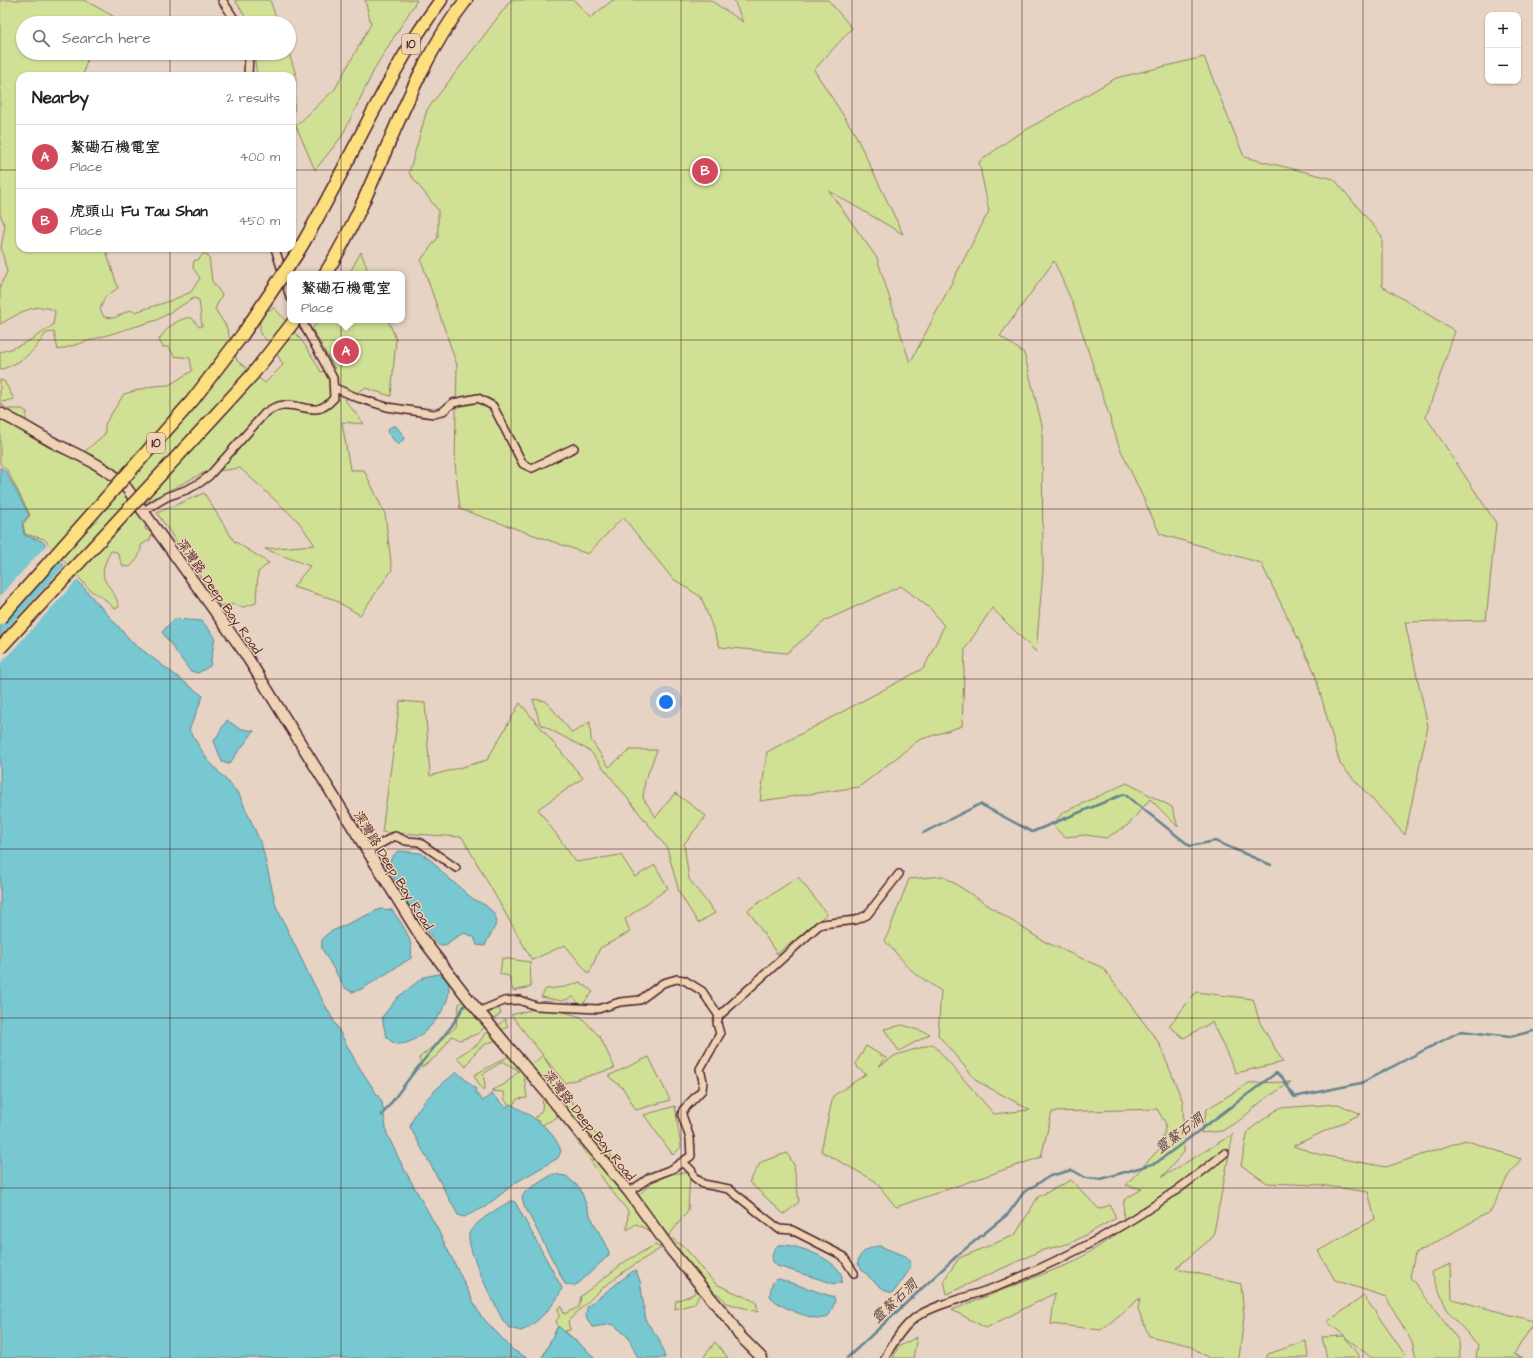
<!DOCTYPE html>
<meta charset="utf-8">
<style>
:root{--surface:#fff;--page:#f6f6f6;--text:#222;--muted:#767676;--line:#e0e0e0;--accent:#d1495b}
body{margin:0;font-family:"Architects Daughter","LXGW WenKai TC",sans-serif;background:var(--page);color:var(--text)}
.controls{position:absolute;right:12px;top:12px;display:grid;overflow:hidden;border-radius:8px;box-shadow:0 1px 3px #0004}
.controls button{width:36px;height:36px;display:grid;place-items:center;padding:0;border:0;border-bottom:1px solid var(--line);background:var(--surface);color:var(--text);font:20px sans-serif}
.you{position:absolute;left:666px;top:702px;width:14px;height:14px;margin:-10px;border:3px solid #fff;border-radius:50%;background:#1a73e8;box-shadow:0 0 0 6px #1a73e833}
.badge{display:grid;place-items:center;width:26px;height:26px;border-radius:50%;background:var(--accent);color:#fff;font-size:13px;font-weight:700}
.pin{position:absolute;translate:-50% -50%;border:2px solid #fff;box-shadow:0 1px 4px #0006}
.popup{position:absolute;left:287px;top:271px;width:118px;height:52px;box-sizing:border-box;display:grid;place-content:center;border-radius:8px;background:var(--surface);filter:drop-shadow(0 1px 3px #0005);font-size:13px;white-space:nowrap;color:var(--muted)}
.popup b{font-size:15px;color:var(--text)}
.popup::after{content:'';position:absolute;left:50%;top:100%;margin-left:-8px;border:8px solid transparent;border-top-color:var(--surface)}
.list{margin:0;padding:0;list-style:none}
h2{display:flex;justify-content:space-between;align-items:center;height:52px;margin:0;padding:0 16px;font-size:17px}
h2 small{font-size:13px;font-weight:400;color:var(--muted)}
.list li{display:grid;grid-template-columns:26px 1fr auto;gap:12px;align-items:center;box-sizing:border-box;height:64px;padding:0 16px;border-top:1px solid var(--line)}
.list b{display:block;font-size:15px;white-space:nowrap}
.list p{margin:0;font-size:13px;white-space:nowrap;color:var(--muted)}
.list em{font-size:13px;font-style:normal;color:var(--muted)}
.icon{flex:none;width:22px;height:22px;fill:none;stroke:currentColor;stroke-width:2;stroke-linecap:round;stroke-linejoin:round}
.map{position:relative;flex:none;width:1533px;height:1358px;overflow:hidden}
.search{position:absolute;background:var(--surface);box-shadow:0 1px 3px #0004;left:16px;top:16px;width:280px;height:44px;display:flex;align-items:center;gap:10px;box-sizing:border-box;padding:0 14px;border-radius:22px;color:var(--muted);font-size:15px}
.panel{position:absolute;background:var(--surface);box-shadow:0 1px 3px #0004;left:16px;top:72px;width:280px;height:180px;border-radius:12px}
.map>svg:first-child{display:block}
</style>
<div class="map">
<svg width="1533" height="1358" viewBox="0 0 1533 1358">
<rect width="100%" height="100%" fill="#e6d3c3"/>
<filter id="ink" filterUnits="userSpaceOnUse"><feTurbulence type="fractalNoise" baseFrequency=".025" numOctaves="2"/><feDisplacementMap in="SourceGraphic" scale="8" xChannelSelector="R" yChannelSelector="G"/><feConvolveMatrix kernelMatrix="1 2 1 2 8 2 1 2 1" color-interpolation-filters="sRGB"/></filter>
<g filter="url(#ink)">
<path fill="#d0e196" stroke="#8d8060" d="M0,0H84L113,16V22C102,25 92,18 82,23H23V53H87L88,55L83,76H20V248H105L118,288L105,297L100,309L104,317L114,318L130,310L135,312L170,301L191,292L200,278L193,268L194,261L199,259L204,253L209,257L212,281L222,295L215,309L226,326L237,361L265,383L283,365L272,345L260,334V314L274,308C294,328 308,348 321,372L335,369L312,329L320,320H388L396,339L391,396L365,388L345,400L364,424L342,422L350,470H364L385,514L392,570L360,615L333,599L293,587L310,566L265,549L315,545L298,521L240,468L203,473L144,503L131,487L111,467L83,453L105,434V424L124,394L153,386L169,385L192,371L190,358L174,356L169,347H163L159,340C164,330 180,316 192,318L199,327L202,326L199,300L194,298L157,320L58,350L54,332L46,333C32,354 24,361 0,370V352C20,347 37,337 53,325L55,311C36,300 18,315 0,324V286L7,272L1,247L5,226L0,214Z
M235,0H270L278,23H249Z
M365,0H417L376,66L342,136L315,170L296,126L335,89L371,24Z
M511,0H574L590,18L613,0H710L743,22L734,0H828L852,28L814,70L854,132L903,234L829,191L877,258L910,363L989,211L979,162L1012,138L1116,78L1204,57L1244,157L1334,179L1382,236V286L1455,331L1426,417L1496,523L1486,620L1405,622L1428,726L1405,835L1340,764L1314,671L1261,563L1160,534L1119,446L1073,304L1054,261L1000,336L1024,353L1042,425L1043,571L1036,652L992,608L965,649L962,726L919,740L859,787L760,801L767,752L924,668L944,626L931,609L901,586L826,620L787,653L720,647L701,597L672,578L623,517L588,554L460,509L455,463L457,365L421,260L438,237V210L409,173L427,110Z
M254,53H289L296,75L294,111H292V76H257Z
M361,252L369,274H349Z
M0,380L4,381L14,399L2,402L1,404L7,409H22L27,412L26,419L22,421L0,410Z
M0,417L71,454L121,485L147,519L145,529L152,533L150,540L141,545C141,555 137,560 130,567L123,566L117,552L111,551C92,585 113,580 119,607L115,609L101,596L91,591L44,539L25,534L23,524L30,515L7,470L0,464Z
M204,493L234,541L269,563L258,572L256,603L244,607L230,604L220,606L157,513Z
M533,699L546,701L572,733L590,722L591,740L609,767L630,750H657L645,781L643,798L656,817L675,793L706,816L684,844L689,879L715,913L698,923L679,892L667,848L590,751L540,724Z
M400,701L425,703L430,776L487,760L520,703L583,778L538,809L576,862L621,855L635,877L655,865L668,888L625,919L630,932L600,948L589,974L565,945L532,960L462,837L382,832Z
M1127,783L1172,807L1178,827L1150,799L1128,825L1106,838L1086,835L1064,837L1053,825L1062,813Z
M943,876L1043,941L1103,968L1159,1043L1183,1102L1184,1152L1162,1177L1233,1134L1213,1237L1176,1268L1241,1284L1244,1316L1239,1358H1209L1188,1345L1149,1336L1138,1310L1140,1298L1101,1330L1051,1324L1055,1293L986,1328L952,1310L1074,1262L1112,1238L1123,1227L1124,1200L1142,1189L1126,1185L1161,1147L1166,1124L1157,1109L1052,1112L1041,1157L896,1207L875,1181L821,1151L833,1096L866,1074L858,1068L856,1063L866,1046L886,1058L878,1067L896,1055L933,1044L994,1114L1030,1110L977,1081L938,1035L941,991L913,972L885,941L909,879Z
M798,877L827,914L777,954L748,910Z
M502,958L530,962L531,987L513,991L509,976L500,974Z
M580,982L593,992L581,1006L573,997L562,1001L541,997L546,989L565,987Z
M1196,992L1253,999L1260,1023L1283,1062L1236,1073L1212,1022L1184,1038L1169,1026Z
M466,999L486,1018L497,1006L501,1013L477,1034L460,1040L452,1036L438,1055L422,1067L419,1058L456,1027L459,1004Z
M545,1006L581,1017L600,1037L615,1068L565,1083L544,1057L566,1094L629,1180L625,1194L652,1232L636,1224L627,1230L628,1211L610,1189L560,1116L538,1127L531,1123L542,1110L543,1097L530,1081L527,1069L543,1055L511,1015Z
M505,1019L508,1027L498,1031L500,1039C481,1044 475,1050 466,1067L457,1057L478,1044L486,1032L493,1030Z
M903,1025L930,1034L899,1051L884,1029Z
M509,1056L523,1067L527,1098L517,1099L511,1108L505,1100L504,1092L491,1091L505,1084L519,1071L503,1061L483,1074L485,1086L483,1091L474,1075Z
M649,1057L670,1100L636,1110L623,1088L608,1076Z
M1291,1082L1262,1101L1240,1120L1222,1131L1201,1133L1207,1109L1249,1083Z
M1338,1104L1361,1114L1293,1146L1321,1155L1386,1167L1465,1140L1521,1159L1508,1176L1491,1211L1415,1254L1410,1277L1459,1341L1460,1358H1416L1412,1342L1386,1297L1335,1280L1318,1251L1375,1219L1368,1192L1320,1185L1267,1183L1241,1165L1248,1131L1279,1108Z
M675,1106L681,1147L673,1155L644,1115Z
M787,1153L794,1165L799,1202L784,1214L749,1182L761,1162Z
M661,1173H690L688,1210L669,1236L637,1197Z
M1071,1180L1099,1209L1110,1205L1116,1218L1071,1243L1040,1251L947,1294L944,1280L959,1258L1015,1235L1038,1197Z
M673,1239L687,1250L700,1267L716,1284L756,1302L758,1312L727,1303L718,1294H700L694,1304L675,1309L676,1301L694,1294L702,1277L669,1242Z
M655,1245L661,1248L626,1270L600,1290L568,1321L570,1330L565,1331L594,1358H542L558,1326L556,1321L559,1317L558,1308L561,1306L564,1314L579,1307L581,1296L626,1261Z
M1451,1264L1452,1299L1533,1321V1324L1514,1354L1522,1358H1476L1478,1345L1448,1312L1431,1272Z
M1364,1296L1406,1356L1404,1358H1372L1345,1337L1360,1358H1327L1322,1337L1345,1336L1327,1322Z
M917,1337L913,1358H893L898,1347Z
M1306,1341L1308,1358H1266L1268,1354Z
M715,1342L728,1358H703Z"/>
<path fill="#77c8d0" stroke="#65848e" d="M393,426H396L405,438L398,445L387,432L389,428Z
M0,467L6,472L29,515L22,523L24,535L42,541L133,643L203,696L189,730L207,759L239,794L262,846L276,906L311,979L356,1062L382,1102L387,1134L403,1167L436,1226L480,1315L513,1350L527,1358H0Z
M174,619L202,621L215,637L210,666L198,673L190,671L162,632Z
M227,720L238,728L254,731L229,764L222,762L214,741Z
M398,851L421,853L433,862L444,874L473,899L485,905L493,912L497,920C494,932 489,935 485,946L477,945L474,937L464,933L453,939L446,945H438C426,931 388,880 390,863C390,858 394,854 398,851Z
M380,909L392,910C402,924 414,939 411,958L362,989L352,992L345,988L322,949C321,940 322,937 330,932Z
M439,974C475,989 404,1071 386,1035C384,1029 383,1022 382,1017L398,997L424,977Z
M457,1072L476,1089L475,1092L483,1101L491,1094L506,1107L510,1104C531,1115 553,1128 561,1151L558,1158L515,1183L485,1207L464,1217L458,1215L410,1127C414,1107 442,1083 457,1072Z
M553,1174L566,1176L580,1188L590,1215L609,1252V1255L579,1283L573,1286L565,1284L524,1205L522,1197L526,1191Z
M512,1201L515,1202L562,1288C558,1302 535,1326 521,1331L509,1328L502,1319C494,1303 466,1249 469,1234C471,1225 503,1204 512,1201Z
M778,1245C793,1242 850,1263 841,1283L835,1284L777,1266C769,1260 772,1251 778,1245Z
M880,1246L907,1257L911,1264L908,1272L893,1293C884,1293 863,1272 858,1264C857,1253 871,1246 880,1246Z
M633,1271H636L640,1281L646,1321L659,1339L665,1358H638L628,1337L613,1324L593,1327C586,1320 584,1316 588,1306Z
M779,1279L834,1297C836,1302 834,1304 832,1309C831,1311 830,1315 827,1317C816,1323 776,1306 770,1296C771,1289 770,1281 779,1279Z
M558,1326L591,1354L594,1358H542Z"/>
<path fill="#e6d3c3" d="M48,543L60,557L0,624V596Z
M66,564L79,578L0,664V636Z"/>
<g fill="none" stroke-linecap="round" stroke-linejoin="round">
<path stroke="#65848e" stroke-width="2.5" d="M923,833L980,804L1032,832L1124,794L1190,846L1215,841L1271,865
M382,1115L414,1072L451,1027L466,1003
M847,1358L959,1254L1008,1214L1024,1192L1050,1176L1072,1170L1086,1178L1101,1179L1156,1163L1276,1073L1282,1077L1294,1097L1361,1083L1461,1031L1510,1037L1533,1031"/>
<g stroke="#4a1f2b" stroke-width="10">
<path id="street" d="M222,0L237,23
M248,76L249,53
M275,248L290,297
M335,388L358,398L387,407L434,414L442,412L453,403L478,398L493,406L523,464L532,468L574,448
M144,511C152,506 160,500 169,496C184,491 196,487 209,476L265,413C271,409 277,405 285,405C306,405 317,418 334,398L333,378L301,320
M367,851L395,836L406,841L419,842L456,868
M480,1011L504,1001L519,1000L536,1006L598,1009L620,1002L640,1000L663,983L677,979L684,980L702,991L719,1016
M683,1162L692,1171L694,1177L703,1184L729,1189L779,1229L792,1230L843,1256L854,1273
M629,1192L649,1178L672,1169L691,1156L690,1138L682,1115L683,1110L702,1090L703,1081L700,1069L720,1034L717,1023L719,1016L818,926L822,924L856,920L867,915L899,874
M885,1358C892,1344 903,1327 916,1317C937,1303 977,1295 1001,1285C1080,1253 1159,1208 1225,1153"/>
</g>
<g stroke="#4a1f2b" stroke-width="13">
<path id="secondary" d="M0,413C18,422 36,433 54,443C80,456 101,464 123,483L244,652L421,937L467,997L629,1192L671,1250L730,1321L739,1335L762,1358"/>
</g>
<g stroke="#4a1f2b" stroke-width="15">
<path id="highway" d="M296,255C347,171 383,78 441,0
M325,274C380,187 402,82 466,0"/>
</g>
<use href="#street" stroke="#eed3b5" stroke-width="7"/>
<use href="#secondary" stroke="#eed3b5" stroke-width="10"/>
<use href="#highway" stroke="#fce080" stroke-width="12"/>
<g stroke="#4a1f2b" stroke-width="15" stroke-linecap="butt">
<path id="highway-bridge" d="M0,618L192,401L243,334L296,255
M0,648L212,419L252,375L295,320"/>
</g>
<use href="#highway-bridge" stroke="#fce080" stroke-width="12"/>
</g>
</g>
<path fill="none" stroke="#4a1f2b" stroke-width="1" stroke-opacity="0.55" d="M170,0V23M341,0V1358M511,0V1358M681,0V1358M852,0V1358M1022,0V1358M1192,0V1358M1363,0V1358M170,53V76M0,170H20M292,170H1533M170,248V1358M0,340H1533M0,509H1533M0,679H1533M0,849H1533M0,1018H1533M0,1188H1533"/>
<g text-anchor="middle" stroke-width="3" stroke-linejoin="round" paint-order="stroke">
<g fill="#eed3b5" stroke="#7b5554" stroke-width="1">
<rect x="402" y="34" width="18" height="20" rx="3"/>
<rect x="147" y="433" width="18" height="20" rx="3"/>
</g>
<g font-size="12" font-weight="bold" fill="#4a1f2b">
<text x="411" y="48">10</text>
<text x="156" y="447">10</text>
</g>
<g font-size="13" fill="#4a1f2b" stroke="#eed3b5">
<text transform="translate(220 596) rotate(55)" y="5">深灣路 Deep Bay Road</text>
<text transform="translate(394 870) rotate(58)" y="5">深灣路 Deep Bay Road</text>
<text transform="translate(590 1125) rotate(51)" y="5">深灣路 Deep Bay Road</text>
</g>
<g font-size="14" font-style="italic" fill="#53414c" stroke="#eed3b5">
<text transform="translate(1179 1133) rotate(-37)" y="5">靈鰲石澗</text>
<text transform="translate(894 1301) rotate(-43)" y="5">靈鰲石澗</text>
</g>
</g>
</svg>
<div class="controls">
<button>+</button>
<button>−</button>
</div>
<div class="you"></div>
<div class="pin badge" style="left:346px;top:351px">A</div>
<div class="popup"><b>鰲磡石機電室</b>Place</div>
<div class="pin badge" style="left:705px;top:171px">B</div>
<div class="search"><svg class="icon" aria-label="search" viewBox="0 0 24 24"><circle cx="10" cy="10" r="6"/><path d="M15 15l6 6"/></svg>Search here</div>
<section class="panel">
<h2>Nearby<small>2 results</small></h2>
<ul class="list">
<li><span class="badge">A</span><div><b>鰲磡石機電室</b><p>Place</p></div><em>400 m</em></li>
<li><span class="badge">B</span><div><b>虎頭山 Fu Tau Shan</b><p>Place</p></div><em>450 m</em></li>
</ul>
</section>
</div>
